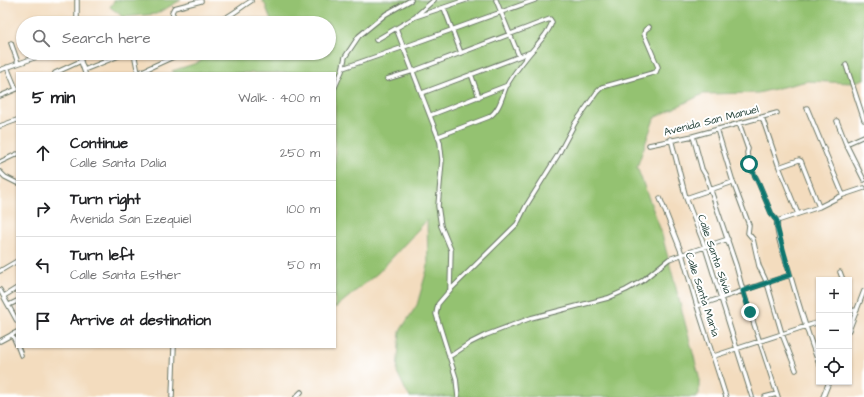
<!DOCTYPE html>
<meta charset="utf-8">
<style>
:root{--surface:#fff;--page:#f2f2f2;--text:#202124;--muted:#757577;--line:#e0e0e0}
body{margin:0;font-family:"Architects Daughter",sans-serif;background:var(--page);color:var(--text)}
.controls{position:absolute;right:12px;bottom:12px;display:grid;overflow:hidden;border-radius:0px;box-shadow:0 1px 3px #0004}
.controls button{width:36px;height:36px;display:grid;place-items:center;padding:0;border:0;border-bottom:1px solid var(--line);background:var(--surface);color:var(--text);font:20px sans-serif}
.stop{position:absolute;width:12px;height:12px;margin:-9px;border:3px solid #0f766e;border-radius:50%;background:#fff}
.stop.end{background:#0f766e;border-color:#fff;box-shadow:0 1px 4px #0008}
.list{margin:0;padding:0;list-style:none}
h2{display:flex;justify-content:space-between;align-items:center;height:52px;margin:0;padding:0 16px;font-size:17px}
h2 small{font-size:13px;font-weight:400;color:var(--muted)}
.list li{display:grid;grid-template-columns:26px 1fr auto;gap:12px;align-items:center;box-sizing:border-box;height:56px;padding:0 16px;border-top:1px solid var(--line)}
.list b{display:block;font-size:15px;white-space:nowrap}
.list p{margin:0;font-size:13px;white-space:nowrap;color:var(--muted)}
.list em{font-size:13px;font-style:normal;color:var(--muted)}
.icon{flex:none;width:22px;height:22px;fill:none;stroke:currentColor;stroke-width:2;stroke-linecap:round;stroke-linejoin:round}
.map{position:relative;flex:none;width:864px;height:397px;overflow:hidden}
.search{position:absolute;background:var(--surface);box-shadow:0 1px 3px #0004;left:16px;top:16px;width:320px;height:44px;display:flex;align-items:center;gap:10px;box-sizing:border-box;padding:0 14px;border-radius:22px;color:var(--muted);font-size:15px}
.panel{position:absolute;background:var(--surface);box-shadow:0 1px 3px #0004;left:16px;top:72px;width:320px;height:276px;border-radius:0px}
.map>svg:first-child{display:block}
</style>
<div class="map">
<svg width="864" height="397" viewBox="0 0 864 397">
<rect width="100%" height="100%" fill="#fff"/>
<filter id="ink" filterUnits="userSpaceOnUse"><feTurbulence type="fractalNoise" baseFrequency=".025" numOctaves="2"/><feDisplacementMap in="SourceGraphic" scale="8" xChannelSelector="R" yChannelSelector="G"/><feConvolveMatrix kernelMatrix="1 2 1 2 8 2 1 2 1" color-interpolation-filters="sRGB"/></filter>
<filter id="wash" filterUnits="userSpaceOnUse"><feTurbulence type="fractalNoise" baseFrequency=".012" numOctaves="4" result="noise"/><feDisplacementMap in="SourceGraphic" scale="16" xChannelSelector="R" yChannelSelector="G"/><feGaussianBlur stdDeviation="0.9" result="paint"/><feColorMatrix in="noise" values="0 0 0 0 0 0 0 0 0 0 0 0 0 0 0 0 0 1.4 0 .05"/><feComposite in="paint" operator="in"/></filter>
<g filter="url(#wash)">
<rect width="100%" height="100%" fill="#f3dcbe"/>
<path fill="#94c271" stroke="#5a8052" d="M115,0H181L156,14L123,17L110,7Z
M262,0H864V79L852,83L807,81L758,93L703,94L658,116L654,119L637,167L661,231L699,376V394L695,397H410L407,393L397,372L400,331L417,305L428,266L427,220L379,272L335,308V73H175L172,71L200,62L205,53H329V23H272L265,4Z"/>
</g>
<g filter="url(#ink)">
<g fill="none" stroke-linecap="round" stroke-linejoin="round">
<g stroke="#697564" stroke-width="5.5">
<path id="minor" d="M496,0L519,56
M444,8L461,53
M417,15L434,0
M77,23V0
M176,23L172,12L174,8L201,1
M210,23C226,21 238,9 251,1
M396,28L440,142L442,160L438,206L441,226L451,250L450,290
M376,40L415,17L466,0
M11,43L18,63
M78,53L85,73
M134,53L138,73
M846,65L864,120
M7,67L16,89
M343,68L404,47L535,0
M0,70L48,53
M84,70L126,53
M55,73L81,61
M138,73L182,53
M471,74L479,97
M387,79L413,71L550,19L552,22C549,32 543,37 537,45C528,55 513,74 507,85C502,96 500,110 489,117L439,136
M335,87L342,71L345,57L359,36L386,14L411,0
M422,93L531,52
M0,96L17,89
M807,108L843,195
M431,115L508,85
M762,117L779,167L798,214
M837,121L846,144L864,180
M739,123L748,149L747,153L749,164L759,184L772,215L777,221C776,238 785,257 790,274C799,305 808,335 819,364
M0,126L17,120
M717,129L733,182L749,225L748,233L753,239L759,266L767,283L782,334L796,370
M693,136L702,169L706,176L736,265L743,291L778,397
M671,139L686,198L705,247L752,397
M846,144L864,136
M649,145L693,136L777,113
M0,162L17,154
M779,167L799,160L801,161L819,207
M0,172L5,177L17,183
M660,198L682,254L697,306L726,397
M686,198L733,182
M777,221L819,207L843,195L864,188
M0,271L17,261
M840,272L843,280
M0,290L17,321
M4,296L17,288
M849,304L851,311
M9,305L17,301
M697,306L790,275
M849,311L857,310
M849,330L864,291
M12,334L17,345
M0,341L17,332
M18,347L21,355
M714,356L819,322
M449,357L470,343L486,335L531,318L608,298L626,290L642,281L669,259L728,239
M172,397L174,347
M296,397L301,392
M458,397L456,378L436,314L438,304L450,290L517,224L526,206L558,155L575,123L597,92L602,87L606,86L656,72L658,67L644,34L645,30L649,27
M765,397L777,394
M823,397L829,382"/>
</g>
<use href="#minor" stroke="#fff" stroke-width="3.5"/>
</g>
</g>
<g fill="none" stroke-linecap="round" stroke-linejoin="round" filter="url(#ink)">
<path stroke="#0f766e" stroke-width="5" d="M749,164L759,184L772,215L777,221V227L790,275L743,291L750,312"/>
</g>
<g text-anchor="middle" stroke-width="4" stroke-linejoin="round" paint-order="stroke">
<g font-size="11" fill="#1f3d34" stroke="#fff">
<text transform="translate(711 120) rotate(-14)" y="4">Avenida San Manuel</text>
<text transform="translate(715 254) rotate(71)" y="4">Calle Santa Silvia</text>
<text transform="translate(703 294) rotate(72)" y="4">Calle Santa María</text>
</g>
</g>
</svg>
<div class="controls">
<button>+</button>
<button>−</button>
<button><svg class="icon" aria-label="locate" viewBox="0 0 24 24"><circle cx="12" cy="12" r="6"/><path d="M12 2v4M12 18v4M2 12h4M18 12h4"/></svg></button>
</div>
<div class="stop" style="left:749px;top:164px"></div>
<div class="stop end" style="left:750px;top:312px"></div>
<div class="search"><svg class="icon" aria-label="search" viewBox="0 0 24 24"><circle cx="10" cy="10" r="6"/><path d="M15 15l6 6"/></svg>Search here</div>
<section class="panel">
<h2>5 min<small>Walk · 400 m</small></h2>
<ul class="list">
<li><svg class="icon" aria-label="ahead" viewBox="0 0 24 24"><path d="M12 20V5M6 11l6-6 6 6"/></svg><div><b>Continue</b><p>Calle Santa Dalia</p></div><em>250 m</em></li>
<li><svg class="icon" aria-label="right" viewBox="0 0 24 24"><path d="M7 20v-9h11M14 6l5 5-5 5"/></svg><div><b>Turn right</b><p>Avenida San Ezequiel</p></div><em>100 m</em></li>
<li><svg class="icon" aria-label="left" viewBox="0 0 24 24"><path d="M17 20v-9H6M10 6l-5 5 5 5"/></svg><div><b>Turn left</b><p>Calle Santa Esther</p></div><em>50 m</em></li>
<li><svg class="icon" aria-label="arrive" viewBox="0 0 24 24"><path d="M6 21V4h12l-3 4 3 4H6"/></svg><div><b>Arrive at destination</b></div></li>
</ul>
</section>
</div>
